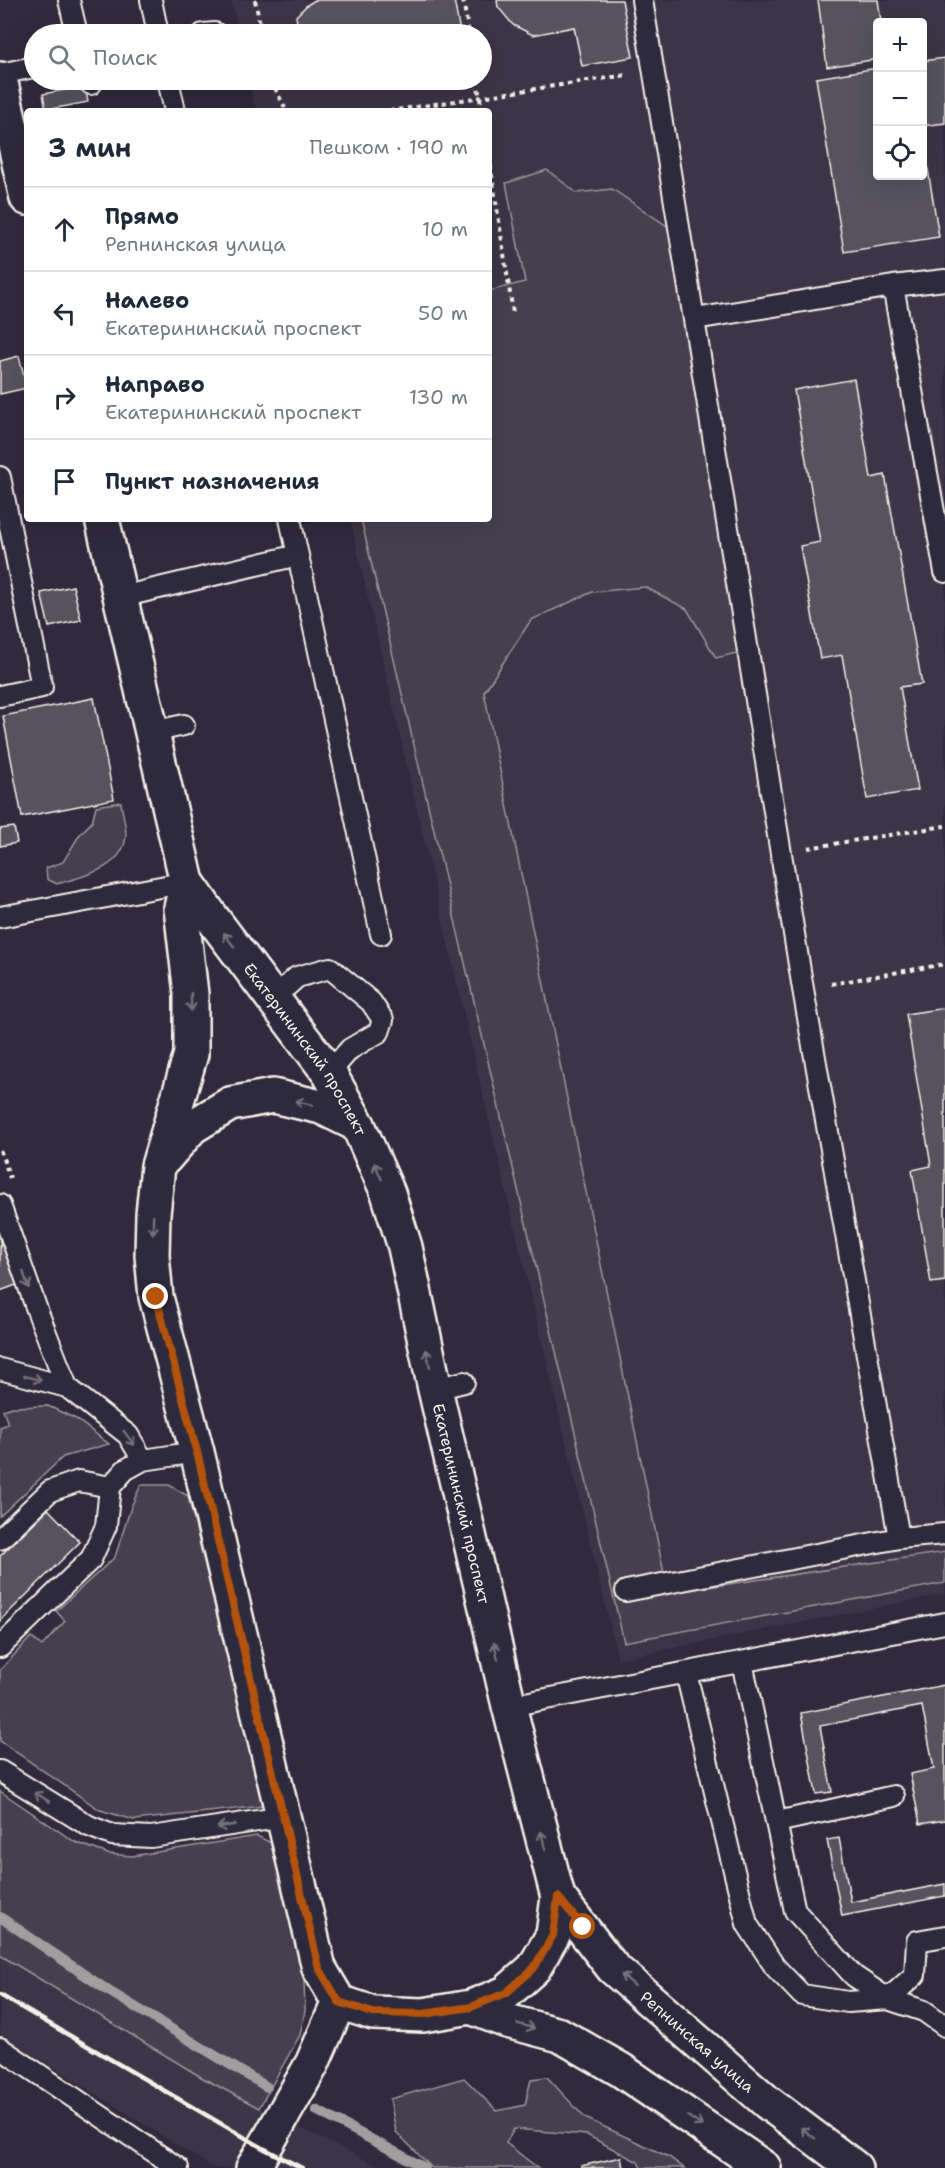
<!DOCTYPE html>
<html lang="ru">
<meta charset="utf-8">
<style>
:root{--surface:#fff;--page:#f6f6f7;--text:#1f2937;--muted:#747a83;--line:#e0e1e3}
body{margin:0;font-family:"Shantell Sans",sans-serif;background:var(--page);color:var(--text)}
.controls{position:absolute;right:18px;top:18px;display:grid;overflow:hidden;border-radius:6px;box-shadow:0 6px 24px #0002}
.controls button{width:54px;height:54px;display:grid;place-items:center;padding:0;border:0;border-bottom:2px solid var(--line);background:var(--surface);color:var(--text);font:30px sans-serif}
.stop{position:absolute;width:18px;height:18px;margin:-14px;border:4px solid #b45309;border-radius:50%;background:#fff}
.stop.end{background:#b45309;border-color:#fff;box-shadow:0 2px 6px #0008}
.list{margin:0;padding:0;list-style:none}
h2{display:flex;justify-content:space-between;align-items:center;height:78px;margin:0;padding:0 24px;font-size:26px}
h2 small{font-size:20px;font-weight:400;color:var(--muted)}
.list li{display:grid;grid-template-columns:39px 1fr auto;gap:18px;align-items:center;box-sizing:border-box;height:84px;padding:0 24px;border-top:2px solid var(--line)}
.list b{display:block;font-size:22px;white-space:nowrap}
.list p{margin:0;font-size:20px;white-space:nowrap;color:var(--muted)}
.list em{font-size:20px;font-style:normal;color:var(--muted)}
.icon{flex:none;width:33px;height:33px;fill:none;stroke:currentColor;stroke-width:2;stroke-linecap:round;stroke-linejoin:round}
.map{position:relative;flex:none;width:945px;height:2168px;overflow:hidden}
.search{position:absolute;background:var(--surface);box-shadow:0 6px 24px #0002;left:24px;top:24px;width:468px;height:66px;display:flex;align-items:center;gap:15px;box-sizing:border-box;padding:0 21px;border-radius:33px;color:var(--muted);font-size:22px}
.panel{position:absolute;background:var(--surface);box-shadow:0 6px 24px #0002;left:24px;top:108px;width:468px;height:414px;border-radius:6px}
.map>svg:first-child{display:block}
</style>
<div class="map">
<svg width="945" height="2168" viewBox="0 0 945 2168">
<rect width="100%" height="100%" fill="#2f2a3d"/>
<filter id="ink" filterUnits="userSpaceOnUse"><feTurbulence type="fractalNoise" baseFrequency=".0167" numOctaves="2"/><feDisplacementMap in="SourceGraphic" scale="12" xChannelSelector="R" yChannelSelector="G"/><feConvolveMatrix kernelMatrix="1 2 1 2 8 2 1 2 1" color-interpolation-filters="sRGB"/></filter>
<g filter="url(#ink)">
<path fill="#3b3647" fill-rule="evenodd" d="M231,0H945V1594L618,1659L476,1066L350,519H489V111H256L249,80H482V34H239ZM878,22H922V176H878Z
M0,1955L201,2077L259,2108L383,2168H214L0,2034Z"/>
<path fill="#454050" stroke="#9c989c" stroke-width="1.5" d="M547,170L577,193L612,189L670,228L741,652L716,658L687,609L645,587L592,592L531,620L484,692L668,1593L945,1552V1583L624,1642L361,519H489V291L525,282L506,183Z
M121,802C122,812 126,824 126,835C124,869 83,876 57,884L47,879L46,868L63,862L80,834L92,822L96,806Z
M48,1406L76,1419L109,1444L63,1457L0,1516V1427L8,1424L3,1410L12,1407Z
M141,1485H169L188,1496L264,1806L134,1820L100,1810L0,1741V1670L31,1637L42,1646L65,1621L56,1611L115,1557L131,1507Z
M0,1791L75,1842L108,1854L132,1856L257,1836L271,1843L304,1981L305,2011L300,2035L259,2108L201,2077L0,1955Z
M547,2077L585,2118L669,2157L684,2168H641L638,2162L587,2135L514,2129L506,2143L538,2168H432L396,2132L390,2099L464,2078L497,2111L525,2105L531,2079Z"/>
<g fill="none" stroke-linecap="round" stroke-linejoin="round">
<path stroke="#a19ea0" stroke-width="10" d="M0,1917L107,1990L267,2087
M316,2110L425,2168"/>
</g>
<path fill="#56525f" stroke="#f4f1e8" stroke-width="1.5" d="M315,0H454L460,32L446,34H299L296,16L307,5Z
M497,0H622L633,57L582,66L574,27L533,35L513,25L498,7Z
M818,0H878L881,22H878V59L827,67Z
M945,58V123L922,126V61Z
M878,68V176H922V133L939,237L844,252L816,78Z
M85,86L88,102L46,110L43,94Z
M19,356L27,388L0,394V361Z
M854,379L871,478L885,475L922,684L900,687L918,790L867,799L842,655L820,659L800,546L820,542L794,390Z
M73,586L81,620L49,627L41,593Z
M94,698L114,799L22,817L3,716Z
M14,827L17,843L0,846V829Z
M945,1008V1281L931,1283L912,1170L931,1166L906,1014Z
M0,1236L19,1284L0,1291Z
M48,1509L80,1542L0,1621V1556Z
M945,1685V1820L920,1824L910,1774L934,1769L922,1706L820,1726L832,1792L816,1794L801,1713Z
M839,1838L851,1902L945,1884V1896L842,1916L827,1840Z
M621,2157L623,2168H582L581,2166Z"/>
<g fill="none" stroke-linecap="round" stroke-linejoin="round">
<g stroke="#f4f1e8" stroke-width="24">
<path id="service" d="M69,0L77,34
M151,0L158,34
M642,0L803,989L899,1538
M203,34L215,33
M0,74L34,67
M89,80L91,84
M168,80L175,111
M893,286L945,572
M695,319L893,286L945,280
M0,477L42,687L0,696
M290,519L381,934
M121,597L298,555
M152,732L184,725
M0,917L187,882
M269,993L287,986L297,977L330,968L371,1002L383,1020L379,1032L350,1049L329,1073
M0,1205L37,1310L67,1387L128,1435L143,1460
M0,1369L67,1387
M435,1389L464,1382
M0,1539L50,1491L79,1481L110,1487
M626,1591L899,1538L945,1534
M0,1647L91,1559L106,1526L110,1487L125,1470L143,1460L197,1452
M742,1662L795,1911L854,1976L888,1999L924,2011L945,2026
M686,1673L747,1924L775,1967L802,1995L848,2002L888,1999L915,1975L917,1941L945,1936
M509,1706L945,1623
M0,1771L89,1826L112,1835L151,1837L284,1817
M777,1822L894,1796
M0,2048L178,2168"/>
</g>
<g stroke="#f4f1e8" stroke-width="38">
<path id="minor" d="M253,2168L312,2064L339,2002"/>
</g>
<g stroke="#f4f1e8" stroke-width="38">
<g id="tertiary">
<path d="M0,79L27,198"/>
<path id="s1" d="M102,519L187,882L213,919L329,1073L358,1125L388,1193L405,1247L435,1389L509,1706L558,1897L553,1935L534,1968L506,1993L471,2007L423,2015L373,2013L339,2002L319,1968L197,1452L156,1297L152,1255L153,1214L158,1166L191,1054V994L181,908L187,882"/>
<path d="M165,1158L192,1127L230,1104L273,1096L321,1107L358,1125"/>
<path id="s2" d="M558,1897L613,1968L767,2102L855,2168"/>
<path d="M471,2007L507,2021L560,2035L621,2070L764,2168"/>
</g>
</g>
<path stroke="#f4f1e8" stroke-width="4" stroke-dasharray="4.5 4.5" stroke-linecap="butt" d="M255,0L262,34
M463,0L469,34
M243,27L260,25
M271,80L286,110L289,111
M477,80L482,111
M389,111L627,75
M489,156L513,313
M808,848L945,826
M831,984L945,964
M0,1150L10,1178"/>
<use href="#service" stroke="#2f2a3d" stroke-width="20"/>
<use href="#minor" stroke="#2f2a3d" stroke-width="33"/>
<use href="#tertiary" stroke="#2f2a3d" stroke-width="33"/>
<path stroke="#f4f1e8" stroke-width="4.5" d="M0,1995L263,2148L302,2168"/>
</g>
<defs><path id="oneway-shaft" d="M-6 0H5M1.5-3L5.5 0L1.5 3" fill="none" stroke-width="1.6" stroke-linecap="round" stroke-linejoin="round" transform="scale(1.5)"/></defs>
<g stroke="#747079">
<use href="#oneway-shaft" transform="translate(229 940) rotate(-127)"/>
<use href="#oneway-shaft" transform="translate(191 1002) rotate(89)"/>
<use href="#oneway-shaft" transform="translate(304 1103) rotate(-168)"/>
<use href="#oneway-shaft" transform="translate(378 1171) rotate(-114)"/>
<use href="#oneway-shaft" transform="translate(153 1225) rotate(91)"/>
<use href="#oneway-shaft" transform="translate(26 1280) rotate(71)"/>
<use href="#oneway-shaft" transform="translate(428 1358) rotate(-102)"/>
<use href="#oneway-shaft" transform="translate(33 1378) rotate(14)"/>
<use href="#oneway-shaft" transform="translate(129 1438) rotate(53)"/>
<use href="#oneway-shaft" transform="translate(496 1651) rotate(-103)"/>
<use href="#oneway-shaft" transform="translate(42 1797) rotate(-148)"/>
<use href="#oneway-shaft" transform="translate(226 1826) rotate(172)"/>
<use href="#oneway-shaft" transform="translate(543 1840) rotate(-104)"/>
<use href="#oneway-shaft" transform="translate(628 1980) rotate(-139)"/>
<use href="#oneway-shaft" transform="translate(526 2026) rotate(15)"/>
<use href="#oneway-shaft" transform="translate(695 2121) rotate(34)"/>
<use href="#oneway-shaft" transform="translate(808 2133) rotate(-143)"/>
</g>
</g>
<g fill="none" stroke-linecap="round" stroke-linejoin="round" filter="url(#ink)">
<path stroke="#b45309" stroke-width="8" d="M156,1297L197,1452L319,1968L339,2002L373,2013L423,2014L471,2007L506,1993L534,1968L553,1935L558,1897L583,1927"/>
</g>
<g text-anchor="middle" stroke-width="4.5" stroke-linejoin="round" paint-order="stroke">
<g font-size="16" fill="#f4f1e8" stroke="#2f2a3d">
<text dy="6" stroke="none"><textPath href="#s1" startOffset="578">Екатерининский проспект</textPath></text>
<text dy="6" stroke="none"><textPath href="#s1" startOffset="1064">Екатерининский проспект</textPath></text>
<text dy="6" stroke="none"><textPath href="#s2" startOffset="202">Репнинская улица</textPath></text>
</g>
</g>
</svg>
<div class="controls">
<button>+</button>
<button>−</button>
<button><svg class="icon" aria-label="locate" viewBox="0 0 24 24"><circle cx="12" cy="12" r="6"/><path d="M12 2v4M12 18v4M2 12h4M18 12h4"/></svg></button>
</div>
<div class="stop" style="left:583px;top:1927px"></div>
<div class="stop end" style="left:156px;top:1297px"></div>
<div class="search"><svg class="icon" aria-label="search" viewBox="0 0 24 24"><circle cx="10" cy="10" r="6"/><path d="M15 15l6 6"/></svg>Поиск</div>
<section class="panel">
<h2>3 мин<small>Пешком · 190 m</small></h2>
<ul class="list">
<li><svg class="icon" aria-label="ahead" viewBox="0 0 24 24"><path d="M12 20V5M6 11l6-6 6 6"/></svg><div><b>Прямо</b><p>Репнинская улица</p></div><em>10 m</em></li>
<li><svg class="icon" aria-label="left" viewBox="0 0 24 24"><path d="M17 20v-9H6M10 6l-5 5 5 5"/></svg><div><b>Налево</b><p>Екатерининский проспект</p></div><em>50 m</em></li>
<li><svg class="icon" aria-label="right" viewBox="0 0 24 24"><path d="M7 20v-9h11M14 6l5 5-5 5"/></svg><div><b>Направо</b><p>Екатерининский проспект</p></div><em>130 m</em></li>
<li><svg class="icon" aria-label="arrive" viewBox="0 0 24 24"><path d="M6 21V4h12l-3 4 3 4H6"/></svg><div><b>Пункт назначения</b></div></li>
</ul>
</section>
</div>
